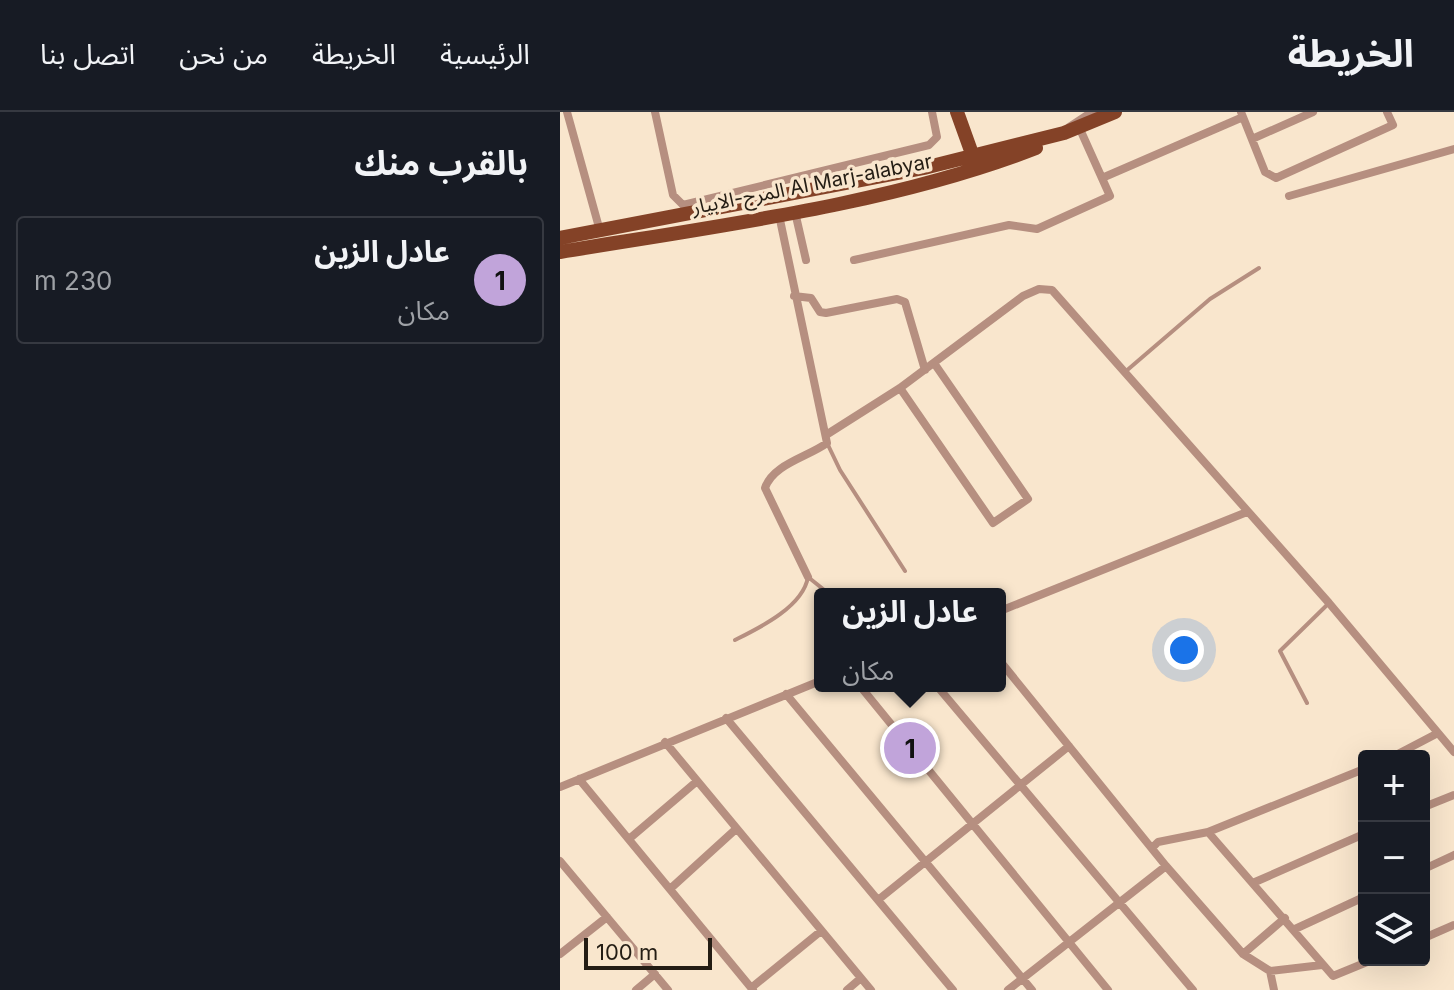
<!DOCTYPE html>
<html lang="ar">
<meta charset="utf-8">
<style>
:root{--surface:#171b24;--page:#242831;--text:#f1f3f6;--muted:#9ea1a6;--line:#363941;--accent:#c1a4da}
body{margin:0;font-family:Inter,"Noto Sans Arabic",sans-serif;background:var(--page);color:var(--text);direction:rtl}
.controls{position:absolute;right:24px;bottom:24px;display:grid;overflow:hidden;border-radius:8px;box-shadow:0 8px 32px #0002}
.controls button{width:72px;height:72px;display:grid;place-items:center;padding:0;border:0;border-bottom:2px solid var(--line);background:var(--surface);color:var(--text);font:40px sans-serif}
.scale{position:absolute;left:24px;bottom:20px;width:128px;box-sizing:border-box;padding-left:8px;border:4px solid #241d14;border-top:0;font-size:22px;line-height:28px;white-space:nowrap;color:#241d14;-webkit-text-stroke:6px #f9e6cd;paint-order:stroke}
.you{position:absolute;left:624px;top:538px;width:28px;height:28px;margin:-20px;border:6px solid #fff;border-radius:50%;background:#1a73e8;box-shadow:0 0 0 12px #1a73e833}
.badge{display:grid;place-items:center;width:52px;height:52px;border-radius:50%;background:var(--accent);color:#111;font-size:26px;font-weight:700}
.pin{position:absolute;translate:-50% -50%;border:4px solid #fff;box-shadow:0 2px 8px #0006}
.popup{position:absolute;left:254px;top:476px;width:192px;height:104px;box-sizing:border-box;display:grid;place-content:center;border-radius:8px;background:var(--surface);filter:drop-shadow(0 2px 6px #0005);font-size:26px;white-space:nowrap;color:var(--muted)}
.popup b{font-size:30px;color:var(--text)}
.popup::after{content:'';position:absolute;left:50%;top:100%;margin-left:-16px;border:16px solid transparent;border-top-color:var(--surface)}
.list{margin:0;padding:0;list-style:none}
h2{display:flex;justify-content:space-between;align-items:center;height:104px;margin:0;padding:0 32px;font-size:34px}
h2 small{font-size:26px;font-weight:400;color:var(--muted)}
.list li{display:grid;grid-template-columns:52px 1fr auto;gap:24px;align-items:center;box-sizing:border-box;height:128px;margin:0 16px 16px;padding:0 16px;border:2px solid var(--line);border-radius:8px}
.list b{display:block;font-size:30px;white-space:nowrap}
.list p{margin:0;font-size:26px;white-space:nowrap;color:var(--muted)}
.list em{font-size:26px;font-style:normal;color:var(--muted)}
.icon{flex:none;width:44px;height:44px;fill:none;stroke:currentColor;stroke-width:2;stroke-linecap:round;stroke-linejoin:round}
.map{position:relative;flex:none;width:894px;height:878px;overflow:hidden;direction:ltr}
header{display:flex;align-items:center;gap:48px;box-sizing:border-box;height:112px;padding:0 40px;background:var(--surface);border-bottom:2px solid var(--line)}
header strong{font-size:38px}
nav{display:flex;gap:44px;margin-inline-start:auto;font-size:28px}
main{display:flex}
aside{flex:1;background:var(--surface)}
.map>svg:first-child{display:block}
</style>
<header>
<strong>الخريطة</strong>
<nav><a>الرئيسية</a><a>الخريطة</a><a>من نحن</a><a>اتصل بنا</a></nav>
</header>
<main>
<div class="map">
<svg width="894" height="878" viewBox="0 0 894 878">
<rect width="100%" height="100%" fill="#f9e6cd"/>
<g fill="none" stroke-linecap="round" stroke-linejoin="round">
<path stroke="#b68f80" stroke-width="4" d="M565,260L650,187L699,156
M268,333L280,358L345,459
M175,528C199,516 243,495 248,465L268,481
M747,591L720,539L767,493"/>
<path stroke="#b68f80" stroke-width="8" d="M7,0L40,119
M95,0L113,83L123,93L369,33L377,25L372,0
M681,0L705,60L716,66L833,13L827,0
M509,15L532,0
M692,27L753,0
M542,66L683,5
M729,84L894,37
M235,100L246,148
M219,103L267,331C248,345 213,352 205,376L248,465
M294,148L449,113L477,117L550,84L519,15
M234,184L251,186L260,200L266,201L337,187L345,190L365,258
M340,276L433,411L468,387L374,251
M266,323L340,276L463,184L479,177L492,178L769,491L894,640
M440,499L687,400
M440,549L606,754L683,842L710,859L762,853
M300,574L548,878
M377,574L633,878
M226,582L472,878
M166,606L393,878
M105,630L311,878
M834,644L878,621
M19,667L193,878
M0,675L260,569
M864,695L894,683
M648,720L773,864L812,848
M69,727L136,670
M592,736L598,730L648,720L804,657
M0,749L108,878
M864,757L894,743
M695,770L804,722
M110,777L176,717
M318,788L509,634
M735,817L804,785
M864,826L894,813
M0,842L47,805
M683,842L725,806
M710,859L714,878
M191,876L261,819
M76,878L95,862
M287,878L301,866
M448,878L606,754"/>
<path stroke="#844227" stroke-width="14" d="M397,0L415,50
M0,126L364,56L504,21L555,0
M0,140C155,114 329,93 476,36"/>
</g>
<g text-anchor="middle" stroke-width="7" stroke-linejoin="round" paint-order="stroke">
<g font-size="20" fill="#241d14" stroke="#f9e6cd">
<text transform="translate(252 72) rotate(-11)" y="7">المرج-الابيار Al Marj-alabyar</text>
</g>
</g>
</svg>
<div class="controls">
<button>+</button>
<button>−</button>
<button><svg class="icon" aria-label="layers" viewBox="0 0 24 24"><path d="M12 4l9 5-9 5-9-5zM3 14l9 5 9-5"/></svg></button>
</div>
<div class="scale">100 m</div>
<div class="you"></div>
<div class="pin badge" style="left:350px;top:636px">1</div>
<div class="popup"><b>عادل الزين</b>مكان</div>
</div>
<aside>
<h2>بالقرب منك<small></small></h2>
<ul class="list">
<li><span class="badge">1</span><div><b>عادل الزين</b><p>مكان</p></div><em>230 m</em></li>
</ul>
</aside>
</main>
